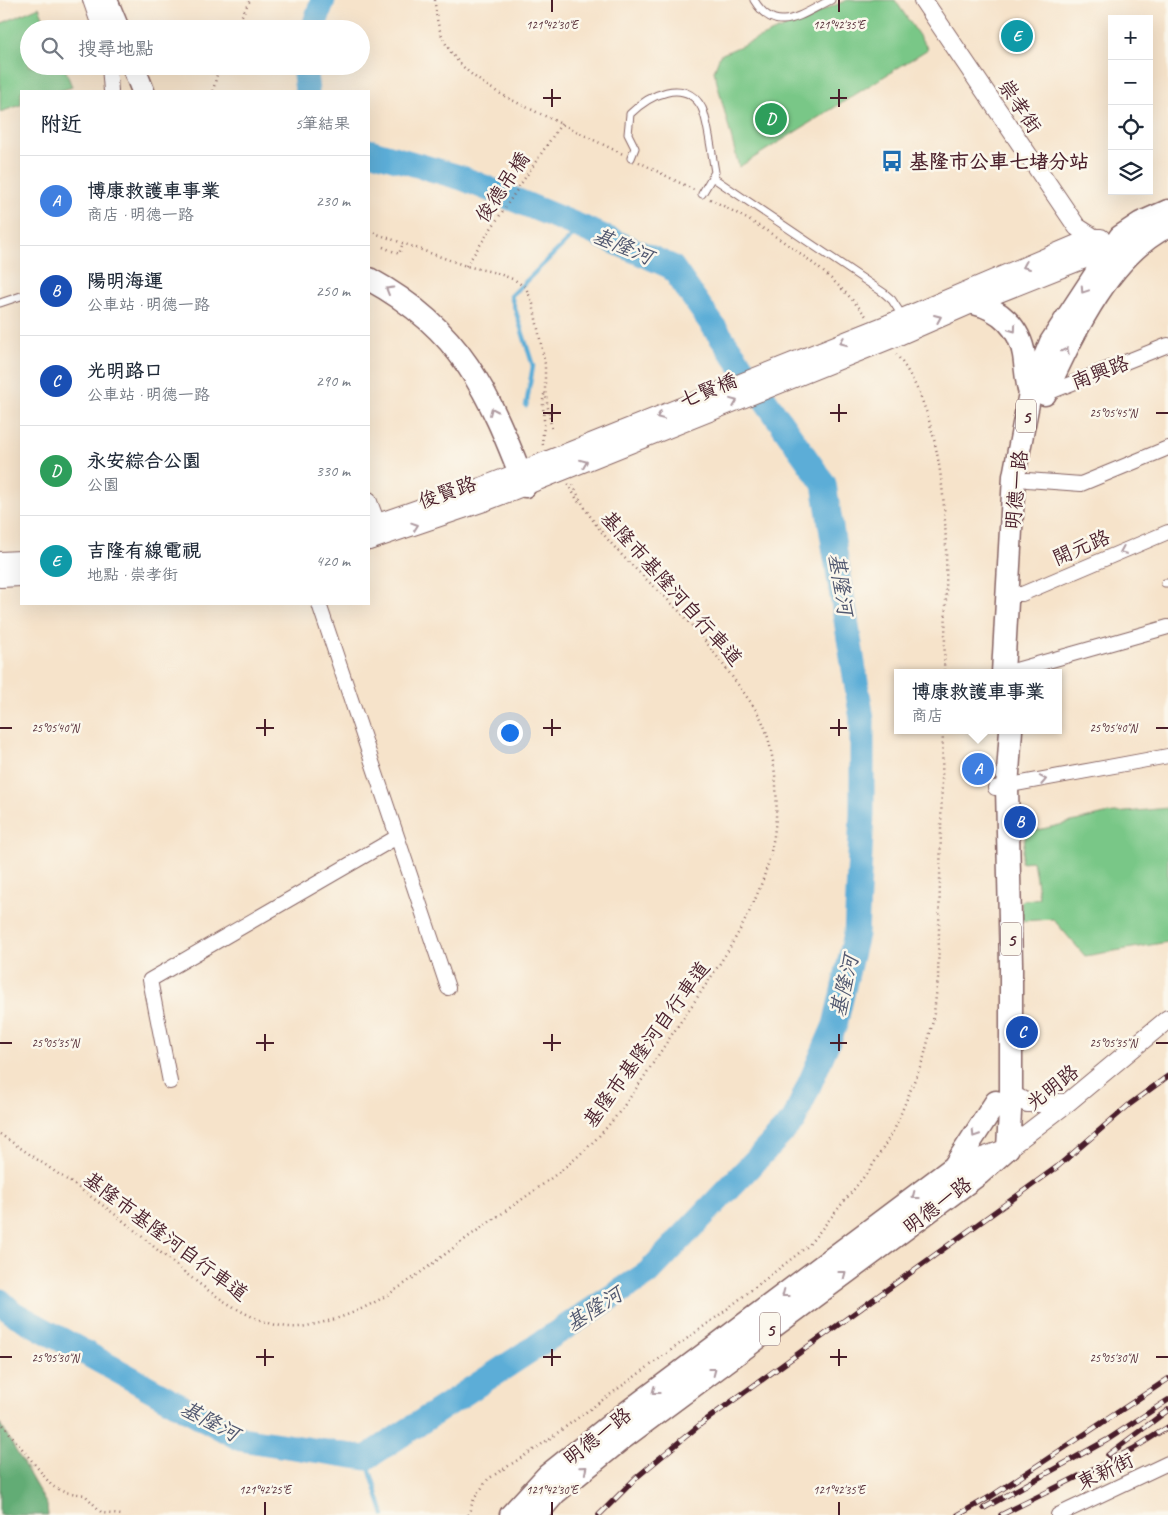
<!DOCTYPE html>
<html lang="zh-TW">
<meta charset="utf-8">
<style>
:root{--surface:#fff;--page:#f6f6f7;--text:#1f2937;--muted:#747a83;--line:#e0e1e3;--accent:#0b8043}
body{margin:0;font-family:Caveat,"LXGW WenKai TC",sans-serif;background:var(--page);color:var(--text)}
.controls{position:absolute;right:15px;top:15px;display:grid;overflow:hidden;border-radius:0px;box-shadow:0 5px 20px #0002}
.controls button{width:45px;height:45px;display:grid;place-items:center;padding:0;border:0;border-bottom:1px solid var(--line);background:var(--surface);color:var(--text);font:25px sans-serif}
.you{position:absolute;left:509px;top:732px;width:18px;height:18px;margin:-12px;border:4px solid #fff;border-radius:50%;background:#1a73e8;box-shadow:0 0 0 8px #1a73e833}
.badge{display:grid;place-items:center;width:32px;height:32px;border-radius:50%;background:var(--accent);color:#fff;font-size:16px;font-weight:700}
.pin{position:absolute;translate:-50% -50%;border:2px solid #fff;box-shadow:0 1px 5px #0006}
.popup{position:absolute;left:894px;top:669px;width:168px;height:65px;box-sizing:border-box;display:grid;place-content:center;border-radius:0px;background:var(--surface);filter:drop-shadow(0 1px 4px #0005);font-size:16px;white-space:nowrap;color:var(--muted)}
.popup b{font-size:19px;color:var(--text)}
.popup::after{content:'';position:absolute;left:50%;top:100%;margin-left:-10px;border:10px solid transparent;border-top-color:var(--surface)}
.list{margin:0;padding:0;list-style:none}
h2{display:flex;justify-content:space-between;align-items:center;height:65px;margin:0;padding:0 20px;font-size:21px}
h2 small{font-size:16px;font-weight:400;color:var(--muted)}
.list li{display:grid;grid-template-columns:32px 1fr auto;gap:15px;align-items:center;box-sizing:border-box;height:90px;padding:0 20px;border-top:1px solid var(--line)}
.list b{display:block;font-size:19px;white-space:nowrap}
.list p{margin:0;font-size:16px;white-space:nowrap;color:var(--muted)}
.list em{font-size:16px;font-style:normal;color:var(--muted)}
.icon{flex:none;width:28px;height:28px;fill:none;stroke:currentColor;stroke-width:2;stroke-linecap:round;stroke-linejoin:round}
.map{position:relative;flex:none;width:1168px;height:1515px;overflow:hidden}
.search{position:absolute;background:var(--surface);box-shadow:0 5px 20px #0002;left:20px;top:20px;width:350px;height:55px;display:flex;align-items:center;gap:12px;box-sizing:border-box;padding:0 18px;border-radius:28px;color:var(--muted);font-size:19px}
.panel{position:absolute;background:var(--surface);box-shadow:0 5px 20px #0002;left:20px;top:90px;width:350px;height:515px;border-radius:0px}
.map>svg:first-child{display:block}
</style>
<div class="map">
<svg width="1168" height="1515" viewBox="0 0 1168 1515">
<rect width="100%" height="100%" fill="#fbf7ec"/>
<filter id="ink" filterUnits="userSpaceOnUse"><feTurbulence type="fractalNoise" baseFrequency=".02" numOctaves="2"/><feDisplacementMap in="SourceGraphic" scale="10" xChannelSelector="R" yChannelSelector="G"/><feConvolveMatrix kernelMatrix="1 2 1 2 8 2 1 2 1" color-interpolation-filters="sRGB"/></filter>
<filter id="wash" filterUnits="userSpaceOnUse"><feTurbulence type="fractalNoise" baseFrequency=".0096" numOctaves="4" result="noise"/><feDisplacementMap in="SourceGraphic" scale="20" xChannelSelector="R" yChannelSelector="G"/><feGaussianBlur stdDeviation="1.12" result="paint"/><feColorMatrix in="noise" values="0 0 0 0 0 0 0 0 0 0 0 0 0 0 0 0 0 1.4 0 .05"/><feComposite in="paint" operator="in"/></filter>
<g filter="url(#wash)">
<rect width="100%" height="100%" fill="#f6e3ca"/>
<path fill="#79c787" stroke="#627359" d="M847,0H895L928,49L739,167L714,71L720,55Z
M39,7L48,29H29V66H64L72,87L60,91H21V105L0,112V24Z
M1168,808V942L1085,956L1053,919L1022,921L1021,901L1039,898L1033,861L1021,862L1026,833L1105,814Z"/>
<path fill="#62ac74" stroke="#566650" d="M0,1423L47,1505L48,1515H0Z"/>
<g fill="none" stroke-linecap="round" stroke-linejoin="round">
<path stroke="#5cadd7" stroke-width="4.5" d="M526,406L533,366L511,296L581,227
M366,1458L384,1515"/>
<path stroke="#5cadd7" stroke-width="25" d="M313,29L323,0
M304,66L307,91
M0,1301L13,1313L241,1439L366,1458L648,1273L794,1120L835,1025L856,934L862,814V719L824,484L672,267L581,227L462,178L369,151"/>
</g>
</g>
<g filter="url(#ink)">
<g fill="none" stroke-linecap="round" stroke-linejoin="round">
<g stroke="#866463" stroke-width="9">
<path id="service" d="M754,0C776,37 801,14 831,0
M631,158L635,148L628,134L630,114C648,96 685,76 702,108C708,121 712,156 715,172L702,194
M712,177L884,293L892,300L903,317
M0,303L21,296
M1165,583H1168"/>
</g>
<g stroke="#866463" stroke-width="16">
<path id="minor" d="M90,0L100,29
M109,66L111,91
M1045,394L1168,345
M1027,480L1081,484L1168,448
M369,499L381,531
M1009,594H1022L1168,532
M319,604L448,988
M1016,670L1168,627
M995,788L1168,756
M170,1082L150,980L397,837
M1058,1515L1168,1463"/>
</g>
<g stroke="#866463" stroke-width="20">
<path id="tertiary" d="M923,0L1077,227L1111,249
M888,324L1091,238H1101
M894,338L974,303L1085,259L1099,252L1118,249
M369,526L481,487L530,468
M369,541L487,501L535,482
M0,561L21,560
M0,578L21,577
M1011,1094L1027,1103H1067
M954,1167L1008,1148L1067,1103L1168,1019"/>
</g>
<g stroke="#866463" stroke-width="25">
<path id="primary" d="M974,303C1000,309 1020,328 1024,355C1026,368 1026,380 1030,393H1033
M1045,394C1072,337 1108,255 1168,226
M1003,673L1014,476L1030,393L1051,342L1120,237L1141,223L1168,211
M511,1515L548,1475L613,1423L954,1167L996,1102
M536,1515L555,1493L619,1441L979,1174L1008,1148L1011,1094V964L1007,787L1011,730"/>
</g>
<g stroke="#866463" stroke-width="25">
<path id="trunk" d="M106,0L118,29
M133,66L143,91
M369,279C462,330 488,391 525,486"/>
</g>
<path stroke="#866463" stroke-width="2.5" stroke-dasharray="1 4" stroke-linecap="butt" d="M435,0C436,68 495,92 547,117C572,129 597,142 623,154
M235,29L250,0
M213,91L219,66
M639,162L694,190
M710,199C768,229 825,264 866,316
M369,231L466,266L497,273L515,280L526,288L533,304L545,364V391L552,431
M383,247L399,254L403,243
M466,266L561,124
M896,354C958,433 946,577 944,673
M543,445C541,436 545,429 544,420C544,410 541,402 545,392
M568,484L579,503
M0,1134C39,1161 79,1187 117,1216C162,1251 234,1325 291,1327C301,1328 311,1325 320,1323C374,1311 413,1278 456,1246C500,1213 548,1185 588,1147C621,1116 644,1076 669,1039C727,952 790,878 774,767C771,750 768,732 760,717C754,706 746,696 739,686C718,658 697,628 672,604C635,568 593,533 573,484
M0,1421L52,1486L64,1492L85,1495L102,1513L123,1515
M468,1515L474,1499L488,1479L538,1447L718,1316L808,1246L871,1168L895,1128L924,1057L933,1021L938,979L943,730"/>
<use href="#service" stroke="#fff" stroke-width="7"/>
<use href="#minor" stroke="#fff" stroke-width="14"/>
<use href="#tertiary" stroke="#fff" stroke-width="18"/>
<use href="#primary" stroke="#fff" stroke-width="22"/>
<use href="#trunk" stroke="#fff" stroke-width="22"/>
<g stroke="#4a1f2b" stroke-width="5.5">
<path id="rail" d="M1108,1455L1168,1410
M984,1508L1107,1440L1168,1400
M599,1515L637,1477L702,1423L1057,1167L1130,1104L1168,1076
M958,1515L990,1497L1168,1379
M1001,1515L1133,1449L1168,1427"/>
</g>
<use href="#rail" stroke="#fbf7ec" stroke-width="4" stroke-dasharray="11" stroke-linecap="butt"/>
<g stroke="#866463" stroke-width="20" stroke-linecap="butt">
<path id="tertiary-bridge" d="M533,466L888,324
M538,481L894,338"/>
</g>
<use href="#tertiary-bridge" stroke="#fff" stroke-width="18"/>
</g>
<defs><path id="oneway-chevron" d="M-2-3.5L2.5 0L-2 3.5" fill="none" stroke-width="1.6" stroke-linecap="round" stroke-linejoin="round" transform="scale(1.25)"/></defs>
<g stroke="#ae9aa0">
<use href="#oneway-chevron" transform="translate(1026 266) rotate(157)"/>
<use href="#oneway-chevron" transform="translate(389 290) rotate(-150)"/>
<use href="#oneway-chevron" transform="translate(1084 290) rotate(124)"/>
<use href="#oneway-chevron" transform="translate(938 318) rotate(-23)"/>
<use href="#oneway-chevron" transform="translate(1013 329) rotate(54)"/>
<use href="#oneway-chevron" transform="translate(843 342) rotate(158)"/>
<use href="#oneway-chevron" transform="translate(1066 351) rotate(-64)"/>
<use href="#oneway-chevron" transform="translate(734 402) rotate(-22)"/>
<use href="#oneway-chevron" transform="translate(493 411) rotate(-114)"/>
<use href="#oneway-chevron" transform="translate(660 416) rotate(158)"/>
<use href="#oneway-chevron" transform="translate(584 463) rotate(-22)"/>
<use href="#oneway-chevron" transform="translate(415 526) rotate(-19)"/>
<use href="#oneway-chevron" transform="translate(1123 551) rotate(157)"/>
<use href="#oneway-chevron" transform="translate(1043 780) rotate(-11)"/>
<use href="#oneway-chevron" transform="translate(975 1134) rotate(123)"/>
<use href="#oneway-chevron" transform="translate(915 1196) rotate(143)"/>
<use href="#oneway-chevron" transform="translate(843 1274) rotate(-37)"/>
<use href="#oneway-chevron" transform="translate(785 1294) rotate(143)"/>
<use href="#oneway-chevron" transform="translate(713 1371) rotate(-37)"/>
<use href="#oneway-chevron" transform="translate(655 1391) rotate(143)"/>
<use href="#oneway-chevron" transform="translate(584 1469) rotate(-39)"/>
</g>
</g>
<path fill="none" stroke="#4a1f2b" stroke-width="2" d="M552,0V12M839,0V12M552,89V107M839,89V107M543,98H561M830,98H847M552,404V422M839,404V422M543,413H561M830,413H847M1156,413H1168M265,719V736M552,719V736M839,719V736M0,728H12M256,728H274M543,728H561M830,728H847M1156,728H1168M265,1034V1051M552,1034V1051M839,1034V1051M0,1043H12M256,1043H274M543,1043H561M830,1043H847M1156,1043H1168M265,1349V1366M552,1349V1366M839,1349V1366M0,1357H12M256,1357H274M543,1357H561M830,1357H847M1156,1357H1168M265,1502V1515M552,1502V1515M839,1502V1515"/>
<defs>
<g id="bus-bare" transform="scale(1.725)"><path d="M-5-6H5V4H4V6H2V4H-2V6H-4V4H-5ZM-3.5-4V0h7V-4ZM-3.5 1.2v1.5H-2V1.2ZM2 1.2v1.5H3.5V1.2Z" fill="#1f6fb2" stroke="#fbf7ec" stroke-width="2.5" paint-order="stroke"/></g>
</defs>
<g fill-rule="evenodd">
<use href="#bus-bare" x="892" y="161"/>
</g>
<g text-anchor="middle" stroke-width="5" stroke-linejoin="round" paint-order="stroke">
<g fill="#fbf7ec" stroke="#7f6065" stroke-width="1">
<rect x="1016" y="399.5" width="20" height="33" rx="4"/>
<rect x="1001" y="922.5" width="20" height="33" rx="4"/>
<rect x="760" y="1312.5" width="20" height="33" rx="4"/>
</g>
<g font-size="19" font-weight="bold" fill="#4a1f2b">
<text x="1026" y="423">5</text>
<text x="1011" y="946">5</text>
<text x="770" y="1336">5</text>
</g>
<g font-size="20" fill="#4a1f2b" stroke="#fbf7ec">
<text transform="translate(1020 106) rotate(56)" y="7">崇孝街</text>
<text transform="translate(502 187) rotate(-56)" y="7">俊德吊橋</text>
<text transform="translate(1100 372) rotate(-21)" y="7">南興路</text>
<text transform="translate(708 390) rotate(-22)" y="7">七賢橋</text>
<text transform="translate(1016 490) rotate(-84)" y="7">明德一路</text>
<text transform="translate(447 492) rotate(-19)" y="7">俊賢路</text>
<text transform="translate(1081 547) rotate(-23)" y="7">開元路</text>
<text transform="translate(672 588) rotate(48)" y="7">基隆市基隆河自行車道</text>
<text transform="translate(646 1044) rotate(-54)" y="7">基隆市基隆河自行車道</text>
<text transform="translate(1052 1087) rotate(-38)" y="7">光明路</text>
<text transform="translate(937 1205) rotate(-37)" y="7">明德一路</text>
<text transform="translate(166 1236) rotate(37)" y="7">基隆市基隆河自行車道</text>
<text transform="translate(597 1436) rotate(-38)" y="7">明德一路</text>
<text transform="translate(1105 1471) rotate(-25)" y="7">東新街</text>
</g>
<g font-size="20" font-weight="bold" fill="#4a1f2b" stroke="#fbf7ec" text-anchor="start">
<text x="909" y="168">基隆市公車七堵分站</text>
</g>
<g font-size="21" font-style="italic" fill="#515870" stroke="#fbf7ec">
<text transform="translate(623 246) rotate(23)" y="7">基隆河</text>
<text transform="translate(841 584) rotate(81)" y="7">基隆河</text>
<text transform="translate(844 986) rotate(-77)" y="7">基隆河</text>
<text transform="translate(594 1309) rotate(-33)" y="7">基隆河</text>
<text transform="translate(210 1421) rotate(28)" y="7">基隆河</text>
</g>
</g>
<g font-size="12" text-anchor="middle" fill="#4a1f2b" stroke="#fbf7ec" stroke-width="5" stroke-linejoin="round" paint-order="stroke">
<text x="552" y="29">121°42'30"E</text>
<text x="839" y="29">121°42'35"E</text>
<text x="1113" y="417">25°05'45"N</text>
<text x="55" y="732">25°05'40"N</text>
<text x="1113" y="732">25°05'40"N</text>
<text x="55" y="1047">25°05'35"N</text>
<text x="1113" y="1047">25°05'35"N</text>
<text x="55" y="1362">25°05'30"N</text>
<text x="1113" y="1362">25°05'30"N</text>
<text x="265" y="1494">121°42'25"E</text>
<text x="552" y="1494">121°42'30"E</text>
<text x="839" y="1494">121°42'35"E</text>
</g>
</svg>
<div class="controls">
<button>+</button>
<button>−</button>
<button><svg class="icon" aria-label="locate" viewBox="0 0 24 24"><circle cx="12" cy="12" r="6"/><path d="M12 2v4M12 18v4M2 12h4M18 12h4"/></svg></button>
<button><svg class="icon" aria-label="layers" viewBox="0 0 24 24"><path d="M12 4l9 5-9 5-9-5zM3 14l9 5 9-5"/></svg></button>
</div>
<div class="you"></div>
<div class="pin badge" style="left:978px;top:769px;background:#3f7fe0">A</div>
<div class="popup"><b>博康救護車事業</b>商店</div>
<div class="pin badge" style="left:1020px;top:822px;background:#1a4fb4">B</div>
<div class="pin badge" style="left:1022px;top:1032px;background:#1a4fb4">C</div>
<div class="pin badge" style="left:771px;top:119px;background:#2e9e5b">D</div>
<div class="pin badge" style="left:1017px;top:36px;background:#0f9aa8">E</div>
<div class="search"><svg class="icon" aria-label="search" viewBox="0 0 24 24"><circle cx="10" cy="10" r="6"/><path d="M15 15l6 6"/></svg>搜尋地點</div>
<section class="panel">
<h2>附近<small>5筆結果</small></h2>
<ul class="list">
<li><span class="badge" style="background:#3f7fe0">A</span><div><b>博康救護車事業</b><p>商店 · 明德一路</p></div><em>230 m</em></li>
<li><span class="badge" style="background:#1a4fb4">B</span><div><b>陽明海運</b><p>公車站 · 明德一路</p></div><em>250 m</em></li>
<li><span class="badge" style="background:#1a4fb4">C</span><div><b>光明路口</b><p>公車站 · 明德一路</p></div><em>290 m</em></li>
<li><span class="badge" style="background:#2e9e5b">D</span><div><b>永安綜合公園</b><p>公園</p></div><em>330 m</em></li>
<li><span class="badge" style="background:#0f9aa8">E</span><div><b>吉隆有線電視</b><p>地點 · 崇孝街</p></div><em>420 m</em></li>
</ul>
</section>
</div>
